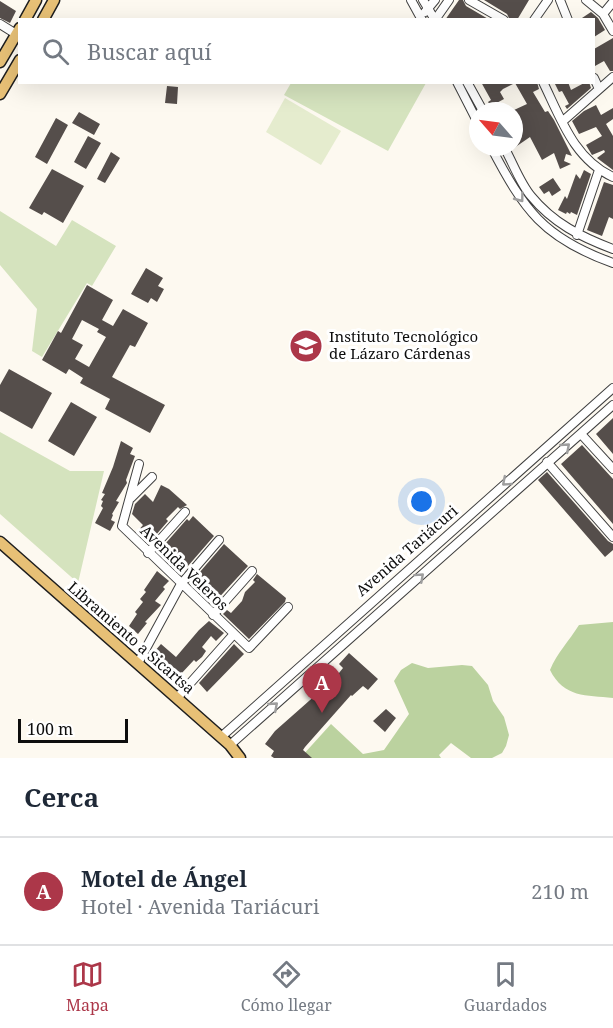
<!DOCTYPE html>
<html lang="es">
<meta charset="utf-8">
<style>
:root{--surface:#fff;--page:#f2f2f3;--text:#1f2937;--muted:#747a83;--line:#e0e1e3;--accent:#ac3749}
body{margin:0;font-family:"Noto Serif",serif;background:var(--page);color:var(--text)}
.compass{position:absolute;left:469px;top:102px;width:54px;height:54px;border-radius:50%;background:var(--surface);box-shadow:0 6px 24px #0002;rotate:298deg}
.scale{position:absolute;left:18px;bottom:15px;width:110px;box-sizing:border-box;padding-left:6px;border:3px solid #0d0d0d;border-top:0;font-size:16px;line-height:21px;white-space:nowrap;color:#0d0d0d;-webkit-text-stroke:4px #fff;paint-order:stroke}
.you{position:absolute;left:422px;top:502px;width:21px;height:21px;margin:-15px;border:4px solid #fff;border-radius:50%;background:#1a73e8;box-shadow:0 0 0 9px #1a73e833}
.badge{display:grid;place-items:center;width:39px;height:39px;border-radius:50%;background:var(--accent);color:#fff;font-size:20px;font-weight:700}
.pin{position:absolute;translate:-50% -50px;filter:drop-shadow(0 2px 3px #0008)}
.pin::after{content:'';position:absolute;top:32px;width:21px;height:18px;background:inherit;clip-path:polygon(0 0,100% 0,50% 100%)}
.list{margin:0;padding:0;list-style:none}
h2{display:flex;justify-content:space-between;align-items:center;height:78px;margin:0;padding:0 24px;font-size:26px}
h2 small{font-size:20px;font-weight:400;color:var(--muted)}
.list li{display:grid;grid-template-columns:39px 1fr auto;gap:18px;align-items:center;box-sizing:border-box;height:108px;padding:0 24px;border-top:2px solid var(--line)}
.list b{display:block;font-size:22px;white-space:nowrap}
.list p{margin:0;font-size:20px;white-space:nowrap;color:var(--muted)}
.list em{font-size:20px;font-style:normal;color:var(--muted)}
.icon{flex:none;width:33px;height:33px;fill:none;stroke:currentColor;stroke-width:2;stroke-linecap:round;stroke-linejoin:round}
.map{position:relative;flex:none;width:613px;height:758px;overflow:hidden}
.search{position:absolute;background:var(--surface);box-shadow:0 6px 24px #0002;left:18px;right:18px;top:18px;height:66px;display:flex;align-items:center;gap:15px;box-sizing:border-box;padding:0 21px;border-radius:0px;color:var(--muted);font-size:22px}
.sheet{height:186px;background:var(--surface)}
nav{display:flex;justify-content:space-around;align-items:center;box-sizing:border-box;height:84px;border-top:2px solid var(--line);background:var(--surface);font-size:16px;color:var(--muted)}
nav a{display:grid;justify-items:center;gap:3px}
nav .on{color:var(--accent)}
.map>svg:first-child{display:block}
</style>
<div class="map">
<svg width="613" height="758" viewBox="0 0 613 758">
<rect width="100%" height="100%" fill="#fdf9f0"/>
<path fill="#d5e3be" d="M291,83V82L426,83L388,151L284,95Z
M0,211L56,246L72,220L116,246L92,286L87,283L42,357L32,351L37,309L0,265Z
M0,432L70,471H104L78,583L0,514Z"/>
<path fill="#bbd29f" d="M613,622V698C586,695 564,698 550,670C557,653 569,641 579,625Z
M412,663L428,668L462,665L472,666L488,685L493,701L504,717L509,735L506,746L502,753L492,758H471L451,743L439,755L441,758H304L302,756L331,724L363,754L384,750L409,714L394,681L401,670Z"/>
<path fill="#e5ecce" d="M285,98L341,131L321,165L266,132Z"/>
<path fill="#554e4b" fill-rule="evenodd" d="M459,0H463L466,6L490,20H445Z
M484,0H529L517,20H510L507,14Z
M0,1L16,11L10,23L0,18Z
M591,12L598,18L605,30L594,37V20H579Z
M613,38V71H610L604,61L595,66L594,49Z
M481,82H537L539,89L533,92L545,112L548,111L554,120L572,156L566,154L564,161L571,164L560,169L554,153L542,160L530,137L514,148V133L516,132L514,128V110L527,104L515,83L503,89L500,92L504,99L491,106L488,102L491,100Z
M554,82H568L571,90L586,82H589L591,88L567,109L565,106L569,104L562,91L559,92Z
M167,86L178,87L177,104L165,103Z
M596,105L601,115L613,108V119L606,124L613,136V170L597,158L605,152L604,150L592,155L586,145L602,136L596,127L579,134L572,121L584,111Z
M79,112L100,124L94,135L72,123Z
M56,118L68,125L47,164L35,157Z
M88,136L101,143L86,169L74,162Z
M111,152L120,158L105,183L97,179Z
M52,169L84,186L63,223L44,212L42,215L29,208Z
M584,170L591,174L577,215L571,212L570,214L567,212L566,214L558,210L565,196L567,199L576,174L580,179Z
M553,178L561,190L552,196L549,191L544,194L539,187Z
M604,182L613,185V219L609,217L602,236L587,230Z
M146,268L163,278L158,286L164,289L157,302L151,298L148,303L131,294Z
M87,285L113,300L102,320L113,326L123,309L148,323L135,347L130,345L112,377L165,405L150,433L105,409L110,399L80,383L83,378L69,369L66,374L42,360L58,331L61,333ZM82,320L99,329L97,332L106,337L89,367L75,359L83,345L72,339Z
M9,369L52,393L32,429L0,411V385Z
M71,402L97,417L74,456L48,441Z
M613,418V454L596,434Z
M121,441L133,448L130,454L135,456L126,480L127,483L116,501L119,502L112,514L113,515L111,520L115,522L110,531L95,523L103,508L101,506L103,501L101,500L105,494L102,493L113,467Z
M582,445L613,479V524L561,464Z
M547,472L608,541L613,544V550L605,557L538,480Z
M161,485L169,489L187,505L180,509L178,507L166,519L168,521L149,543L137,532L143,525L132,514L135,504L145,494L153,502Z
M193,516L214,536L181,574L158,552L187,519L189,521Z
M224,544L248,566L213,604L193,586L196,582L193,580Z
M157,571L169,581L163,587L165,589L155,601L161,605L145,622L147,623L138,634L129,626L137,614L135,612L143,602L140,599L146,592L144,590Z
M257,574L286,598L285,602L249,639L223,614L227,610L231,613L242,601L245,592L255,582L253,580Z
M209,621L224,633L216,641L211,636L202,647L206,651L202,657L196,662L194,660L180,675L154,652L161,644L176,657L199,630Z
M234,644L244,654L207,692L199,683Z
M349,653L378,679L368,690L363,686L352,696L351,695L305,747L303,750L312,758H274L271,756L274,751L265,744L275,731L335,678L343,668L339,664Z
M386,709L396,718L385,732L373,721Z"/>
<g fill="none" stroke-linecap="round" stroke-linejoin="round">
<g stroke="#404040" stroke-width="10">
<path id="minor" d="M411,0L422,20
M423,0L435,20
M469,0L504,20
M560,0L568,20
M586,0L603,14L613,31
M425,12L435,0
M603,14L613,2
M435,20L449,0
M534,20L548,0
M0,24L16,34
M594,78L599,89
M457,82L478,123
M467,82L483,111
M543,82C561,119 574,159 613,177
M563,121L613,77
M491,147C524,210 543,238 613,263
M504,147C513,163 520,183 531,196C553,223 581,237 613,249
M577,235L599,170
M581,434L613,469
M547,462L613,537
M139,464L122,526L249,648L288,607
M131,498L152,477
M148,553L185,512
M213,615L252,571
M138,663L181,584L219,540
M177,698L233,635
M221,737L613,388
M230,745L613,405"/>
</g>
<g stroke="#1e1e1e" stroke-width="13">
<path id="major" d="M25,20L36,0
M43,20L54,0
M0,62L20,28
M0,94L20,60
M0,542L230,745L240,758"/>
</g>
<use href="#minor" stroke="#fff" stroke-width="8"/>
<use href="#major" stroke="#e7c076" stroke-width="10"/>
</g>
<defs><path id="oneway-chevron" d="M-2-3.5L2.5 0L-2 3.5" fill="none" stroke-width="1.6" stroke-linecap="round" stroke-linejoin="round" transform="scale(1.5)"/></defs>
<g stroke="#9e9e9e">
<use href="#oneway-chevron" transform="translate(520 198) rotate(53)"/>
<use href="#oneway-chevron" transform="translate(566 447) rotate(-41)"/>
<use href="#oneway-chevron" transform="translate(506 482) rotate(139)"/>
<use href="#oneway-chevron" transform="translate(420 577) rotate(-42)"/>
<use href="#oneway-chevron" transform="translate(274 706) rotate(-41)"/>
</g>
<defs>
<g id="university-disc" transform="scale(1.725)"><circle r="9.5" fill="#ac3749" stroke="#fff"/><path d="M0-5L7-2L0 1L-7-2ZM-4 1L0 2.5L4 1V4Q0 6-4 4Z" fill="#fff"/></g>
</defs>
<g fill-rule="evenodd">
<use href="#university-disc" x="306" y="346"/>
</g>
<g text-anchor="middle" stroke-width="6" stroke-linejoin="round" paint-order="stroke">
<g font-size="15" fill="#0d0d0d" stroke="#fff" text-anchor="start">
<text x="329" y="342">Instituto Tecnológico<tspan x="329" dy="17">de Lázaro Cárdenas</tspan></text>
</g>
<g font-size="15" fill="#0d0d0d" stroke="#fff">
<text transform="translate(407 551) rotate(-41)" y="5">Avenida Tariácuri</text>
<text transform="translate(184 568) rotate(44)" y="5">Avenida Veleros</text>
<text transform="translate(131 638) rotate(41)" y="5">Libramiento a Sicartsa</text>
</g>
</g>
</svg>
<svg class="compass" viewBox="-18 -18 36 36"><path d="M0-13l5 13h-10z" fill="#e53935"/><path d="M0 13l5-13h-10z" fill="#747a83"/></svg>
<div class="scale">100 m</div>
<div class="you"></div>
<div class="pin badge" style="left:322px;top:713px">A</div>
<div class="search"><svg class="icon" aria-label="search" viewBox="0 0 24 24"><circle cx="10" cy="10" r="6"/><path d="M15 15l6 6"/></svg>Buscar aquí</div>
</div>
<section class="sheet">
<h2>Cerca<small></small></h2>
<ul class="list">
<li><span class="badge">A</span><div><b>Motel de Ángel</b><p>Hotel · Avenida Tariácuri</p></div><em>210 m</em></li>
</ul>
</section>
<nav>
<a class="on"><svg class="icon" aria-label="map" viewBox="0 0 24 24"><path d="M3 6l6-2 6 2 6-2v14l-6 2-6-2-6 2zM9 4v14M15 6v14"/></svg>Mapa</a>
<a><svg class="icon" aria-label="directions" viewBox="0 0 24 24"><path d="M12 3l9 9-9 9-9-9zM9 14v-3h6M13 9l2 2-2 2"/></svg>Cómo llegar</a>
<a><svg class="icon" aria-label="saved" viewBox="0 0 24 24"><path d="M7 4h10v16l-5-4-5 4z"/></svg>Guardados</a>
</nav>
